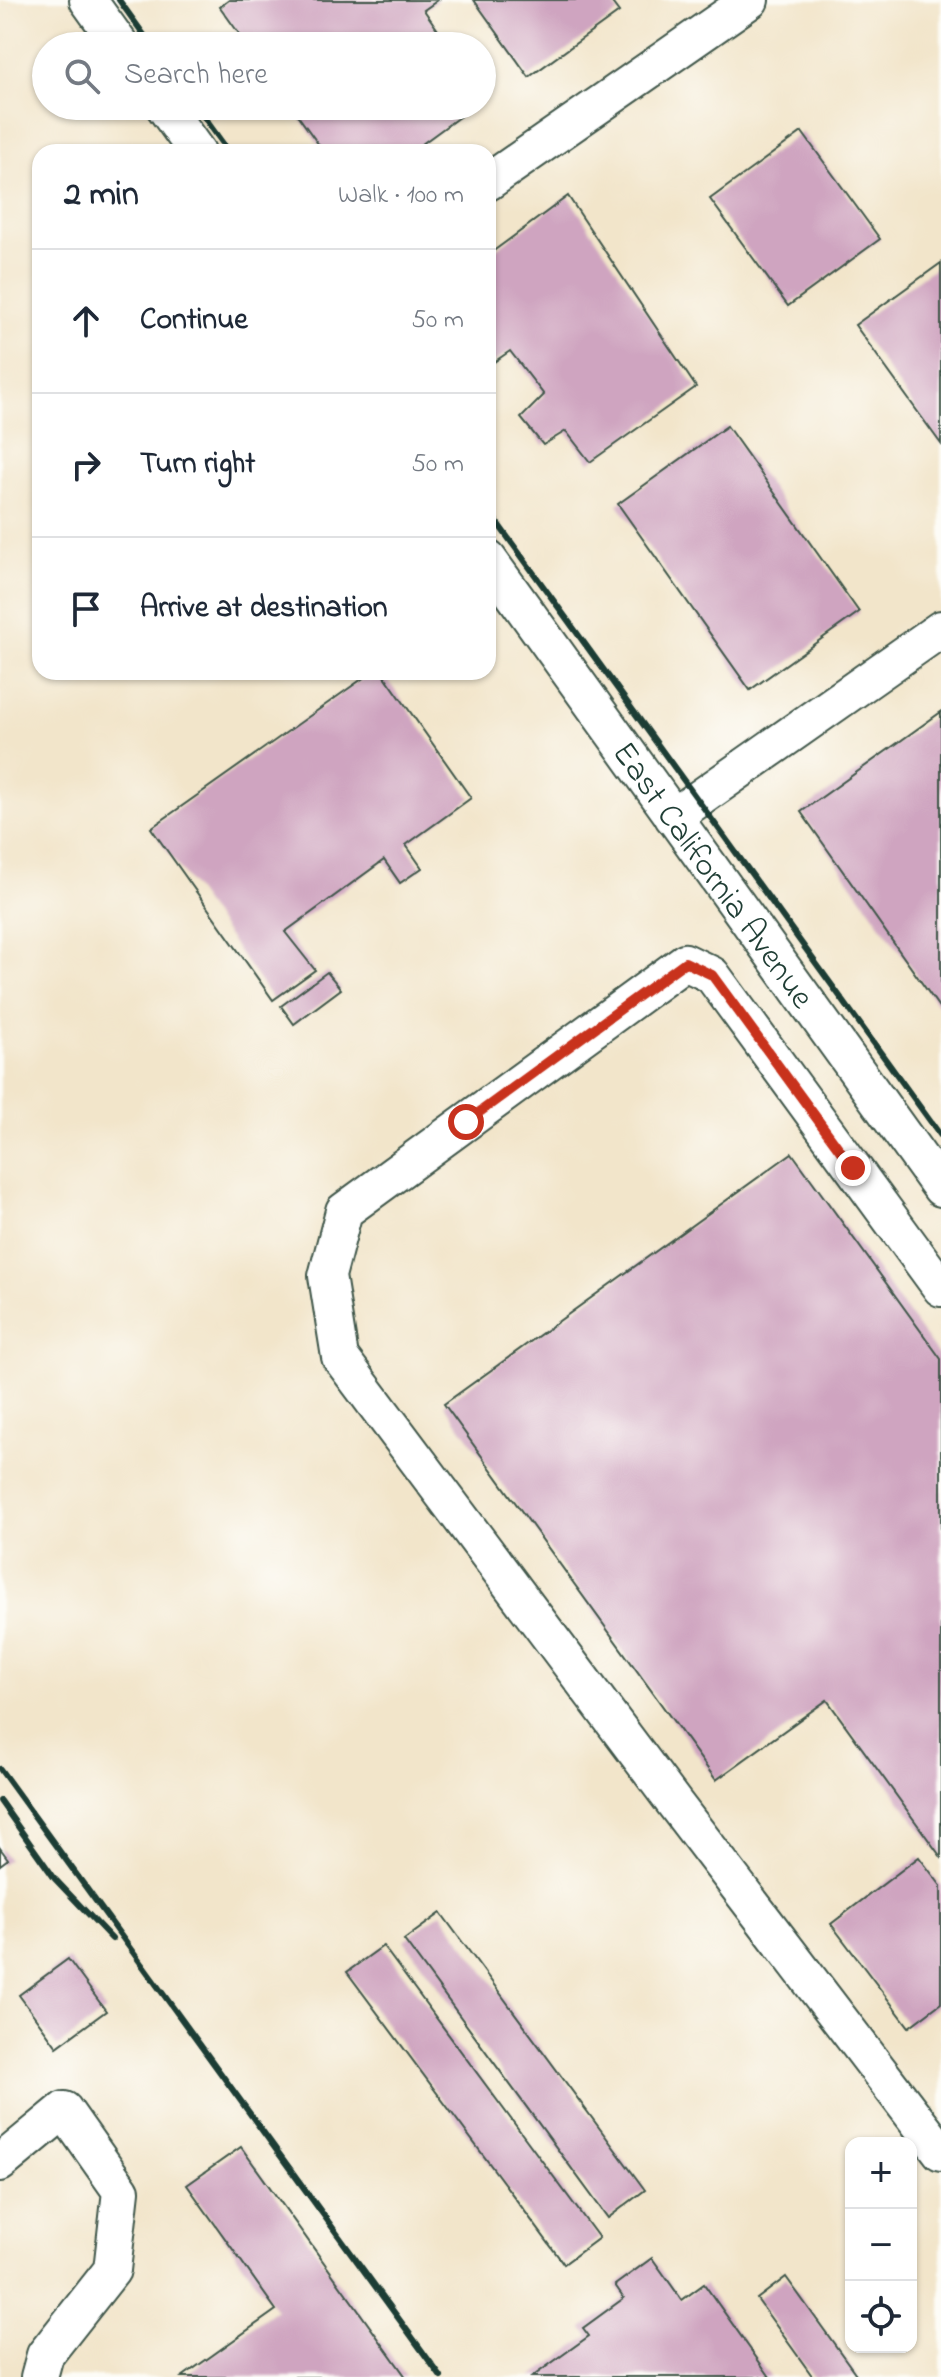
<!DOCTYPE html>
<meta charset="utf-8">
<style>
:root{--surface:#fff;--page:#f6f6f7;--text:#1f2937;--muted:#747a83;--line:#e0e1e3}
body{margin:0;font-family:"Indie Flower",sans-serif;background:var(--page);color:var(--text)}
.controls{position:absolute;right:24px;bottom:24px;display:grid;overflow:hidden;border-radius:16px;box-shadow:0 2px 6px #0004}
.controls button{width:72px;height:72px;display:grid;place-items:center;padding:0;border:0;border-bottom:2px solid var(--line);background:var(--surface);color:var(--text);font:40px sans-serif}
.stop{position:absolute;width:24px;height:24px;margin:-18px;border:6px solid #c8321e;border-radius:50%;background:#fff}
.stop.end{background:#c8321e;border-color:#fff;box-shadow:0 2px 8px #0008}
.list{margin:0;padding:0;list-style:none}
h2{display:flex;justify-content:space-between;align-items:center;height:104px;margin:0;padding:0 32px;font-size:34px}
h2 small{font-size:26px;font-weight:400;color:var(--muted)}
.list li{display:grid;grid-template-columns:52px 1fr auto;gap:24px;align-items:center;box-sizing:border-box;height:144px;padding:0 32px;border-top:2px solid var(--line)}
.list b{display:block;font-size:30px;white-space:nowrap}
.list em{font-size:26px;font-style:normal;color:var(--muted)}
.icon{flex:none;width:44px;height:44px;fill:none;stroke:currentColor;stroke-width:2;stroke-linecap:round;stroke-linejoin:round}
.map{position:relative;flex:none;width:941px;height:2377px;overflow:hidden}
.search{position:absolute;background:var(--surface);box-shadow:0 2px 6px #0004;left:32px;top:32px;width:464px;height:88px;display:flex;align-items:center;gap:20px;box-sizing:border-box;padding:0 28px;border-radius:44px;color:var(--muted);font-size:30px}
.panel{position:absolute;background:var(--surface);box-shadow:0 2px 6px #0004;left:32px;top:144px;width:464px;height:536px;border-radius:24px}
.map>svg:first-child{display:block}
</style>
<div class="map">
<svg width="941" height="2377" viewBox="0 0 941 2377">
<rect width="100%" height="100%" fill="#fdfcf7"/>
<filter id="ink" filterUnits="userSpaceOnUse"><feTurbulence type="fractalNoise" baseFrequency=".0125" numOctaves="2"/><feDisplacementMap in="SourceGraphic" scale="16" xChannelSelector="R" yChannelSelector="G"/><feConvolveMatrix kernelMatrix="1 2 1 2 8 2 1 2 1" color-interpolation-filters="sRGB"/></filter>
<filter id="wash" filterUnits="userSpaceOnUse"><feTurbulence type="fractalNoise" baseFrequency=".006" numOctaves="4" result="noise"/><feDisplacementMap in="SourceGraphic" scale="32" xChannelSelector="R" yChannelSelector="G"/><feGaussianBlur stdDeviation="1.8" result="paint"/><feColorMatrix in="noise" values="0 0 0 0 0 0 0 0 0 0 0 0 0 0 0 0 0 1.4 0 .05"/><feComposite in="paint" operator="in"/></filter>
<g filter="url(#wash)">
<rect width="100%" height="100%" fill="#f2e5ca"/>
<g id="blocks">
<path fill="#cfa4c0" d="M229,0H438L424,10L449,46H248L220,7Z
M474,0H610L619,12L529,77Z
M291,106H474L411,152H324Z
M802,132L880,239L788,306L710,199Z
M568,196L696,387L590,462L566,431L543,445L521,418L544,395L510,351L488,366V255Z
M941,263V444L855,325Z
M727,426L859,612L750,690L618,504Z
M372,672H382L471,798L406,845L422,868L400,883L384,860L285,932L315,970L273,1000L151,828Z
M941,712V1010L801,812Z
M327,972L341,989L294,1024L281,1006Z
M792,1153L941,1359V1857L827,1700L716,1780L444,1404Z
M0,1848L8,1859L0,1865Z
M919,1857L941,1886V2003L909,2027L831,1924Z
M441,1913L645,2190L608,2218L404,1940Z
M383,1946L599,2238L564,2264L347,1972Z
M68,1959L106,2011L57,2047L19,1995Z
M241,2147L406,2377H182L276,2310L187,2185Z
M652,2258L682,2300L704,2284L770,2377H532L589,2336L583,2328L624,2298L615,2285Z
M786,2277L858,2377H813L757,2299Z"/>
</g>
</g>
<g filter="url(#ink)">
<use href="#blocks" fill-opacity="0" stroke="#3f564a" stroke-width="2"/>
<g fill="none" stroke-linecap="round" stroke-linejoin="round">
<g stroke="#3f564a" stroke-width="40">
<g id="minor">
<path d="M88,0L121,46"/>
<path d="M164,106L197,152"/>
<path d="M488,182L750,0"/>
<path id="s1" d="M488,559L941,1188"/>
<path d="M673,817L941,629"/>
<path d="M941,1288L712,975L685,962L344,1211L327,1276L340,1357L675,1804L941,2152"/>
<path d="M0,2163L64,2110L121,2191L112,2270L45,2355L39,2377"/>
</g>
</g>
<use href="#minor" stroke="#fff" stroke-width="36"/>
<path stroke="#1f3d34" stroke-width="6" d="M119,0L152,46
M196,106L229,152
M488,510L941,1136
M0,1769L441,2377
M0,1801L55,1879L112,1939"/>
</g>
</g>
<g fill="none" stroke-linecap="round" stroke-linejoin="round" filter="url(#ink)">
<path stroke="#c8321e" stroke-width="10" d="M466,1122L685,962L712,975L853,1168"/>
</g>
<g text-anchor="middle" stroke-width="8" stroke-linejoin="round" paint-order="stroke">
<g font-size="34" fill="#1f3d34" stroke="#fdfcf7">
<text dy="12" stroke="none"><textPath href="#s1" startOffset="388">East California Avenue</textPath></text>
</g>
</g>
</svg>
<div class="controls">
<button>+</button>
<button>−</button>
<button><svg class="icon" aria-label="locate" viewBox="0 0 24 24"><circle cx="12" cy="12" r="6"/><path d="M12 2v4M12 18v4M2 12h4M18 12h4"/></svg></button>
</div>
<div class="stop" style="left:466px;top:1122px"></div>
<div class="stop end" style="left:853px;top:1168px"></div>
<div class="search"><svg class="icon" aria-label="search" viewBox="0 0 24 24"><circle cx="10" cy="10" r="6"/><path d="M15 15l6 6"/></svg>Search here</div>
<section class="panel">
<h2>2 min<small>Walk · 100 m</small></h2>
<ul class="list">
<li><svg class="icon" aria-label="ahead" viewBox="0 0 24 24"><path d="M12 20V5M6 11l6-6 6 6"/></svg><div><b>Continue</b></div><em>50 m</em></li>
<li><svg class="icon" aria-label="right" viewBox="0 0 24 24"><path d="M7 20v-9h11M14 6l5 5-5 5"/></svg><div><b>Turn right</b></div><em>50 m</em></li>
<li><svg class="icon" aria-label="arrive" viewBox="0 0 24 24"><path d="M6 21V4h12l-3 4 3 4H6"/></svg><div><b>Arrive at destination</b></div></li>
</ul>
</section>
</div>
